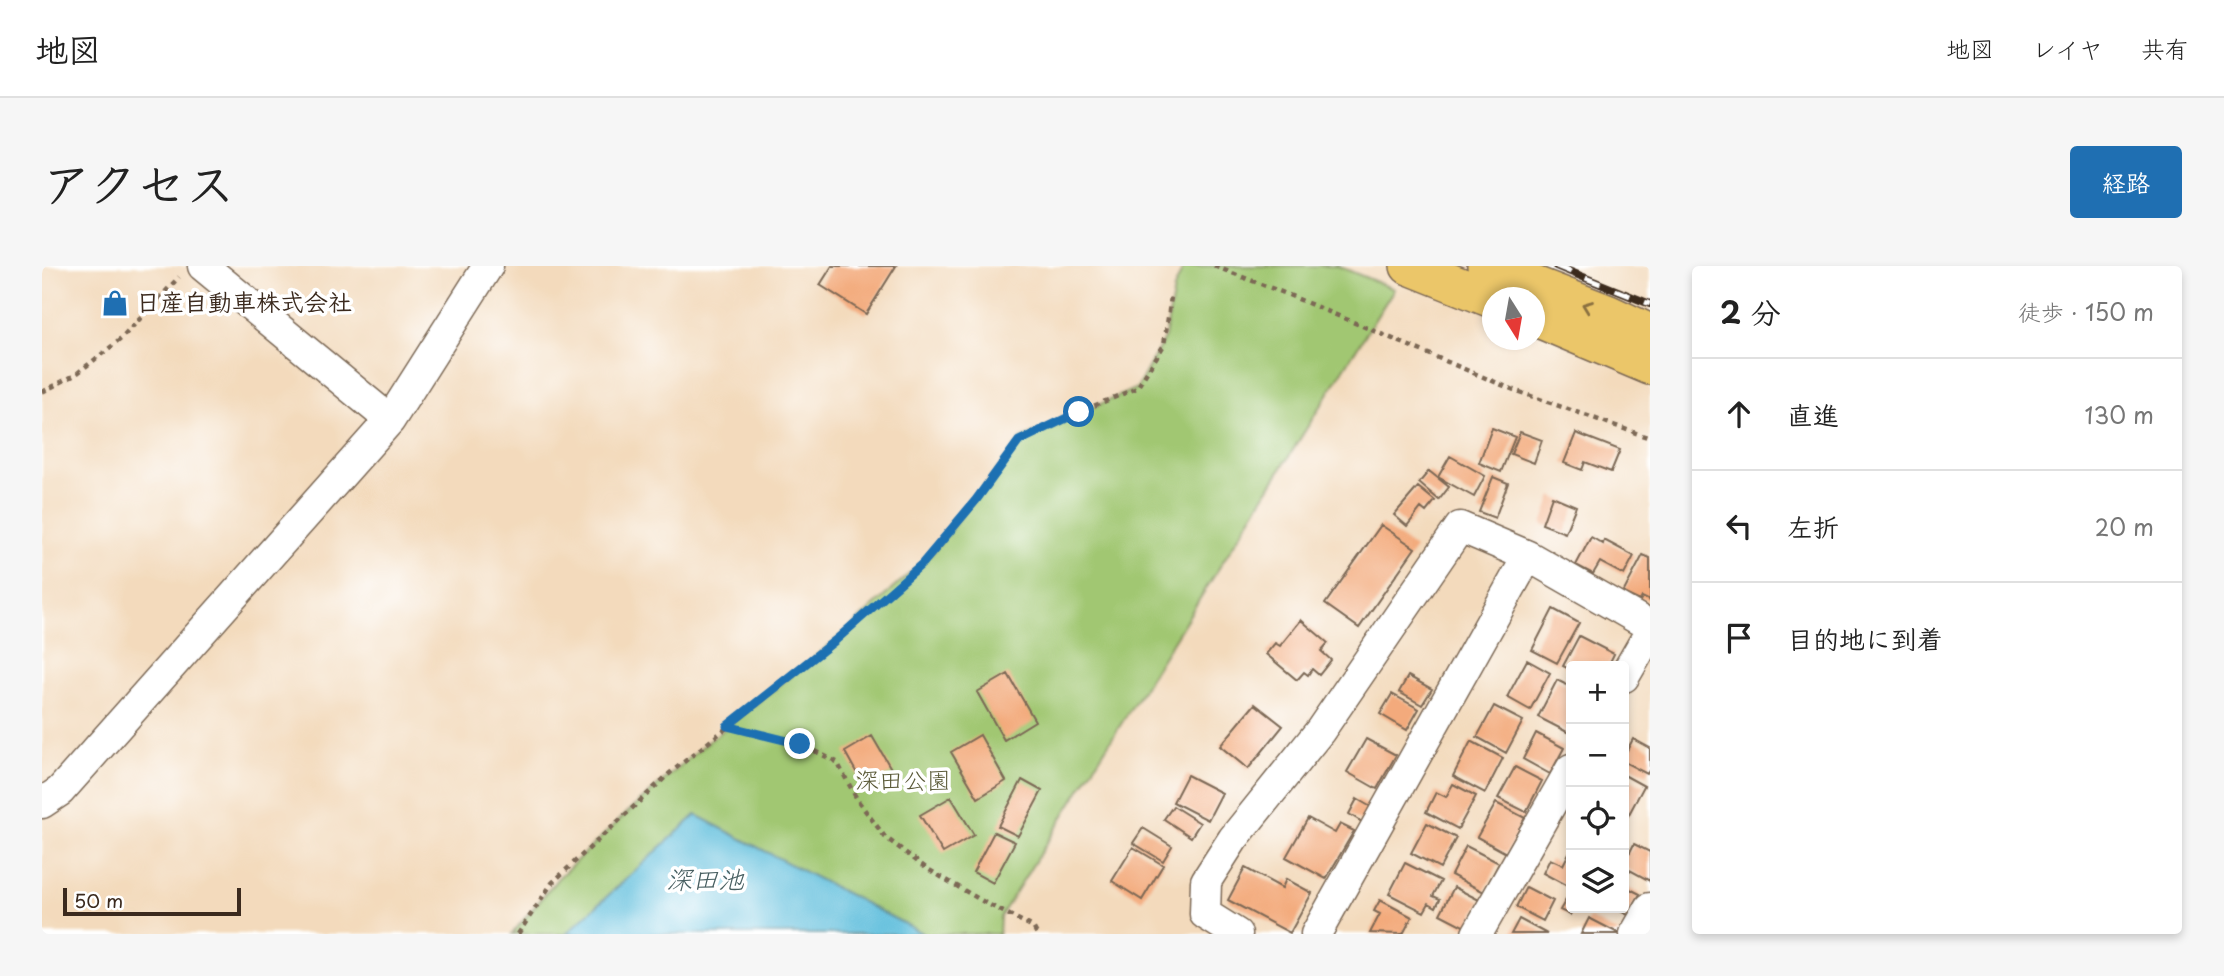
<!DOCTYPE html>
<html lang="ja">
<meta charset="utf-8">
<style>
:root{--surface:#fff;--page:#f6f6f6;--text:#222;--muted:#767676;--line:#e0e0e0;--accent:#1f6fb2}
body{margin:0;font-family:"Playpen Sans","Klee One",sans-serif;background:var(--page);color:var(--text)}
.controls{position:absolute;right:21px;bottom:21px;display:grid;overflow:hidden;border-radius:7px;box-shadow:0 4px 10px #0003}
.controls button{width:63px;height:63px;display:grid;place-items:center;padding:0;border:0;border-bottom:2px solid var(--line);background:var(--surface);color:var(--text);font:35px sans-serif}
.compass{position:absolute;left:1440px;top:21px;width:63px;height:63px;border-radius:50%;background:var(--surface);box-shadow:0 4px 10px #0003;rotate:169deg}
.scale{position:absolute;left:21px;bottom:18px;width:178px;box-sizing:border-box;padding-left:7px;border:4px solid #3b2a1e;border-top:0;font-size:19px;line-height:24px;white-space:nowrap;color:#3b2a1e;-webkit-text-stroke:5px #fff;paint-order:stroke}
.stop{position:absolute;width:21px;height:21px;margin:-16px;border:5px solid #1f6fb2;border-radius:50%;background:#fff}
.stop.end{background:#1f6fb2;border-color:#fff;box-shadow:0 2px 7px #0008}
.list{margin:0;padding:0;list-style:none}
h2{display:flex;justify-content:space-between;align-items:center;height:91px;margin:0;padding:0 28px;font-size:30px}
h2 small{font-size:23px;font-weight:400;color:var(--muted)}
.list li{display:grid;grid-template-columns:46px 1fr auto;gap:21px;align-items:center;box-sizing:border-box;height:112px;padding:0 28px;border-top:2px solid var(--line)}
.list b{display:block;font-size:26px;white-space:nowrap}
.list em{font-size:23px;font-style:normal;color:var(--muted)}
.icon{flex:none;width:38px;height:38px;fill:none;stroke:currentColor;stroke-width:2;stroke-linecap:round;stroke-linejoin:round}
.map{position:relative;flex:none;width:1608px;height:668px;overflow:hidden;border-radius:7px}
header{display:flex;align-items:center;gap:42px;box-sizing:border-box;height:98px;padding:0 35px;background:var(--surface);border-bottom:2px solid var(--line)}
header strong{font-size:33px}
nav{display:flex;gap:38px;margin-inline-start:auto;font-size:24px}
.intro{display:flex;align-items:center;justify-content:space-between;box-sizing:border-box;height:168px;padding:0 42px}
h1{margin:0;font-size:49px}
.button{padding:18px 32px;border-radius:7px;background:var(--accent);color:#fff;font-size:24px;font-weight:700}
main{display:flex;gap:42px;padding:0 42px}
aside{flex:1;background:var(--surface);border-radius:7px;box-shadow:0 4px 10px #0003}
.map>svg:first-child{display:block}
</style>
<header>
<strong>地図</strong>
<nav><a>地図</a><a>レイヤ</a><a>共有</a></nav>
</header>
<div class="intro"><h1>アクセス</h1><a class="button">経路</a></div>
<main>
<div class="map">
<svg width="1608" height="668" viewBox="0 0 1608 668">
<rect width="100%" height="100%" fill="#fff"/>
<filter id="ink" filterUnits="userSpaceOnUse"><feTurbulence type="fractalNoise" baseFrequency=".0143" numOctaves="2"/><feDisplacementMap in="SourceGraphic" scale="14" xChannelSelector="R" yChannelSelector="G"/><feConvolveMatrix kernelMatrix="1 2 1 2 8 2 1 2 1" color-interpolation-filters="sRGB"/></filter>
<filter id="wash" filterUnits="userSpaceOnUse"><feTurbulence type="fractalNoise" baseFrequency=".00686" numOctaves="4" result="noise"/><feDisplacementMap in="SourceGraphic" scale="28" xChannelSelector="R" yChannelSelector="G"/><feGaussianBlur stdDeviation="1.57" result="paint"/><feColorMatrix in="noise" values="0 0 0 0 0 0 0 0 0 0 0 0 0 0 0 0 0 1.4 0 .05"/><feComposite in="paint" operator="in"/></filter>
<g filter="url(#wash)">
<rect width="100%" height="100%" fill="#f3dabc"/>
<path fill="#a1c772" stroke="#6e7848" stroke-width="2" d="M1142,0H1296L1352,23L958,651L957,668H470L516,612L586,546L661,480L801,368L891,286L979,173L1095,122L1123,71L1132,23Z"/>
<path fill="#5ebedc" stroke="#4c747d" stroke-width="2" d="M654,549L882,668H524Z"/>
<g id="blocks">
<path fill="#f3aa7c" d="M790,0H854L824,48L778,19Z
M1450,162L1473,171L1459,206L1437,197Z
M1478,166L1500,174L1492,197L1469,188Z
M1534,167L1578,184L1569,206L1543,196L1540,204L1522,197Z
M1408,190L1443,210L1432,231L1396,211Z
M1387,205L1407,221L1397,234L1377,217Z
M1451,211L1466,217L1453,252L1437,246Z
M1376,221L1393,235L1384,246L1379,242L1365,260L1352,249Z
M1510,230L1534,240L1523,267L1500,258Z
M1339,259L1373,282L1317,362L1283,338Z
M1549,271L1561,278L1562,274L1592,290L1582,309L1558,296L1551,308L1534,299Z
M1601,289L1608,292V335L1600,331L1598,335L1581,327Z
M1511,343L1537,357L1515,397L1490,384Z
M1259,354L1286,377L1279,385L1289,394L1277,409L1270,403L1266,409L1262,406L1255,414L1224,388L1233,377L1238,380Z
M1537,370L1572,388L1566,400H1529V404L1521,400Z
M1485,394L1508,407L1488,444L1465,431Z
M966,408L993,455L962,474L935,426Z
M1366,410L1390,423L1380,439L1357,426Z
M1515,414L1529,421V468L1496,451Z
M1350,428L1377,443L1365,464L1338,448Z
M1213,438L1241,460L1206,503L1178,480Z
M1452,440L1481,455L1464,487L1435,471Z
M1494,467L1522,482L1508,508L1481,493Z
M938,469L964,515L936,532L909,486Z
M830,470L851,506L823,522L803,486Z
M1324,473L1354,489L1335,523L1305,506Z
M1591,473L1608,482V503L1605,508L1582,496V490Z
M1429,475L1461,492L1443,527L1411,510Z
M1473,501L1500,515L1484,546L1456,532Z
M1145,509L1180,527L1166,554L1131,536Z
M1582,509L1602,520L1586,550L1582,548Z
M980,514L1000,525L976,570L956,560Z
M1411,518L1434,530L1416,563L1384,546L1394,526L1404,531Z
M909,531L932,569L901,587L878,549Z
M1315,533L1329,541L1320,556L1307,548Z
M1454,537L1483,552L1464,587L1435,571Z
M1131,540L1158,557L1149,571L1122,553Z
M1266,552L1293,567L1298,558L1312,565L1284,613L1244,591Z
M1385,557L1414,572L1398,602L1369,587Z
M1101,562L1130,580L1121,595L1091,577Z
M952,566L973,576L951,617L931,606Z
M1592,578L1608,586V615L1582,601V582L1588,586Z
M1424,580L1457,597L1442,626L1409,609Z
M1091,581L1121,599L1100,634L1070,615Z
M1529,583V622L1501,607L1508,593L1521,599Z
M1363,597L1399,615L1391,630L1398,633L1394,641L1387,637L1382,646L1347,628Z
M1203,602L1240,622L1244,613L1270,627L1248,667L1186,634Z
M1582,620L1598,628L1586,649L1572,642H1582Z
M1412,621L1439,635L1425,662L1398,648Z
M1484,621L1511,635L1501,655L1474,641Z
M1525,632L1529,634V642H1532L1528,649L1518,644Z
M1338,634L1370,651L1361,668L1328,667L1338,648L1332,645Z
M1547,652L1578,668H1539Z
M1477,653L1505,668H1469Z"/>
</g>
</g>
<g filter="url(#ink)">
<use href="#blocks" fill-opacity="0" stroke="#7b6855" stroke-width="2"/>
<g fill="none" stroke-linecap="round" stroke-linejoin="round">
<g stroke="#7b6855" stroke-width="33">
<path id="minor" d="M348,154L446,0
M1582,411L1608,366
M0,537L18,525L348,154L161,0
M1195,668L1163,648L1164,615L1191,573L1278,465L1418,261L1486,290
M1274,668L1486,290L1608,360
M1435,668L1529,503
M1593,668L1608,642"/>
</g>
<g stroke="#7b6855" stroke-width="40">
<path id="major" d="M1367,0L1450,33
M1444,0L1567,48L1608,67
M1492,51L1608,100"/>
</g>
<path stroke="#7b6855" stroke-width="4.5" stroke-dasharray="5 5" stroke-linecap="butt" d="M1172,0L1242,27L1472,124L1608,172
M0,126L33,109L79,73L137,11
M686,461L758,478L795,496L816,535L843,571L884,602L942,636L991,661L995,668
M476,668L510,617L628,507L795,374L881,297L934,234L977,175L1037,146L1095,122L1122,79L1129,31"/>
<use href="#minor" stroke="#fff" stroke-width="30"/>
<use href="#major" stroke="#ebc669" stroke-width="37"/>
<g stroke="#3b2a1e" stroke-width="8">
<path id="rail" d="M1514,0L1608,38"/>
</g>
<use href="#rail" stroke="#fff" stroke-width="5" stroke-dasharray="16" stroke-linecap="butt"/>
</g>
<defs><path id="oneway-chevron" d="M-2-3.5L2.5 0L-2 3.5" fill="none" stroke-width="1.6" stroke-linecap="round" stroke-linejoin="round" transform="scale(1.75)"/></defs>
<use stroke="#8a7040" href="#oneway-chevron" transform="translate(1545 40) rotate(-159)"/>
</g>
<g fill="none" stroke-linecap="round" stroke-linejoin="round" filter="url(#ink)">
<path stroke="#1f6fb2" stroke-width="9" d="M758,478L685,460L795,373L881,297L934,234L977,175L1037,146"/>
</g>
<defs>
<g id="shop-bare" transform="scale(2.1)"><path d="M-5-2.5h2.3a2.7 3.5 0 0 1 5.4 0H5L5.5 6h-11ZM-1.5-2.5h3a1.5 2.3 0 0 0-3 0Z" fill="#1f6fb2" stroke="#fff" stroke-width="2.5" paint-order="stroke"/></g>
</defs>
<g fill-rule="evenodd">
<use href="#shop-bare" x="73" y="37"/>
</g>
<g text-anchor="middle" stroke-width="7" stroke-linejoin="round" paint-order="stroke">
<g font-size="24" font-weight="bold" fill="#3b2a1e" stroke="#fff" text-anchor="start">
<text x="94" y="45">日産自動車株式会社</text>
</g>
<g font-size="24" fill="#5a5937" stroke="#fff">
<text x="861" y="523">深田公園</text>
</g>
<g font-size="26" font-style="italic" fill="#475e60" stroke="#fff">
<text x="663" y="623">深田池</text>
</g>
</g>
</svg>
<div class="controls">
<button>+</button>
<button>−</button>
<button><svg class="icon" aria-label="locate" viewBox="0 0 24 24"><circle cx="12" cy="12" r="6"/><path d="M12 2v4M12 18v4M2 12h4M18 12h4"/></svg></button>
<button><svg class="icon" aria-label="layers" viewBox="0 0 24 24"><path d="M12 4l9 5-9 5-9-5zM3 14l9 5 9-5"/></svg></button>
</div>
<svg class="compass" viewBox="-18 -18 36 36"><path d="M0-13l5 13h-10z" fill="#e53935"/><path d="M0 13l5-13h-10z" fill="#767676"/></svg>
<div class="scale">50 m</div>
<div class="stop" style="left:1037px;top:146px"></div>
<div class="stop end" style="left:758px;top:478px"></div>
</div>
<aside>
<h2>2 分<small>徒歩 · 150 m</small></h2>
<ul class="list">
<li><svg class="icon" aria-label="ahead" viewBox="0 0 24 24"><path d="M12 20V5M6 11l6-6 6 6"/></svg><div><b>直進</b></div><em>130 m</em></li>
<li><svg class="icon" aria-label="left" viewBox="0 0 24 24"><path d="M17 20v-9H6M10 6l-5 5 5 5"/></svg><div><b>左折</b></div><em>20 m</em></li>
<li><svg class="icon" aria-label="arrive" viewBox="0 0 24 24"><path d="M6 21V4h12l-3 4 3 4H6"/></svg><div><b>目的地に到着</b></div></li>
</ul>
</aside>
</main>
